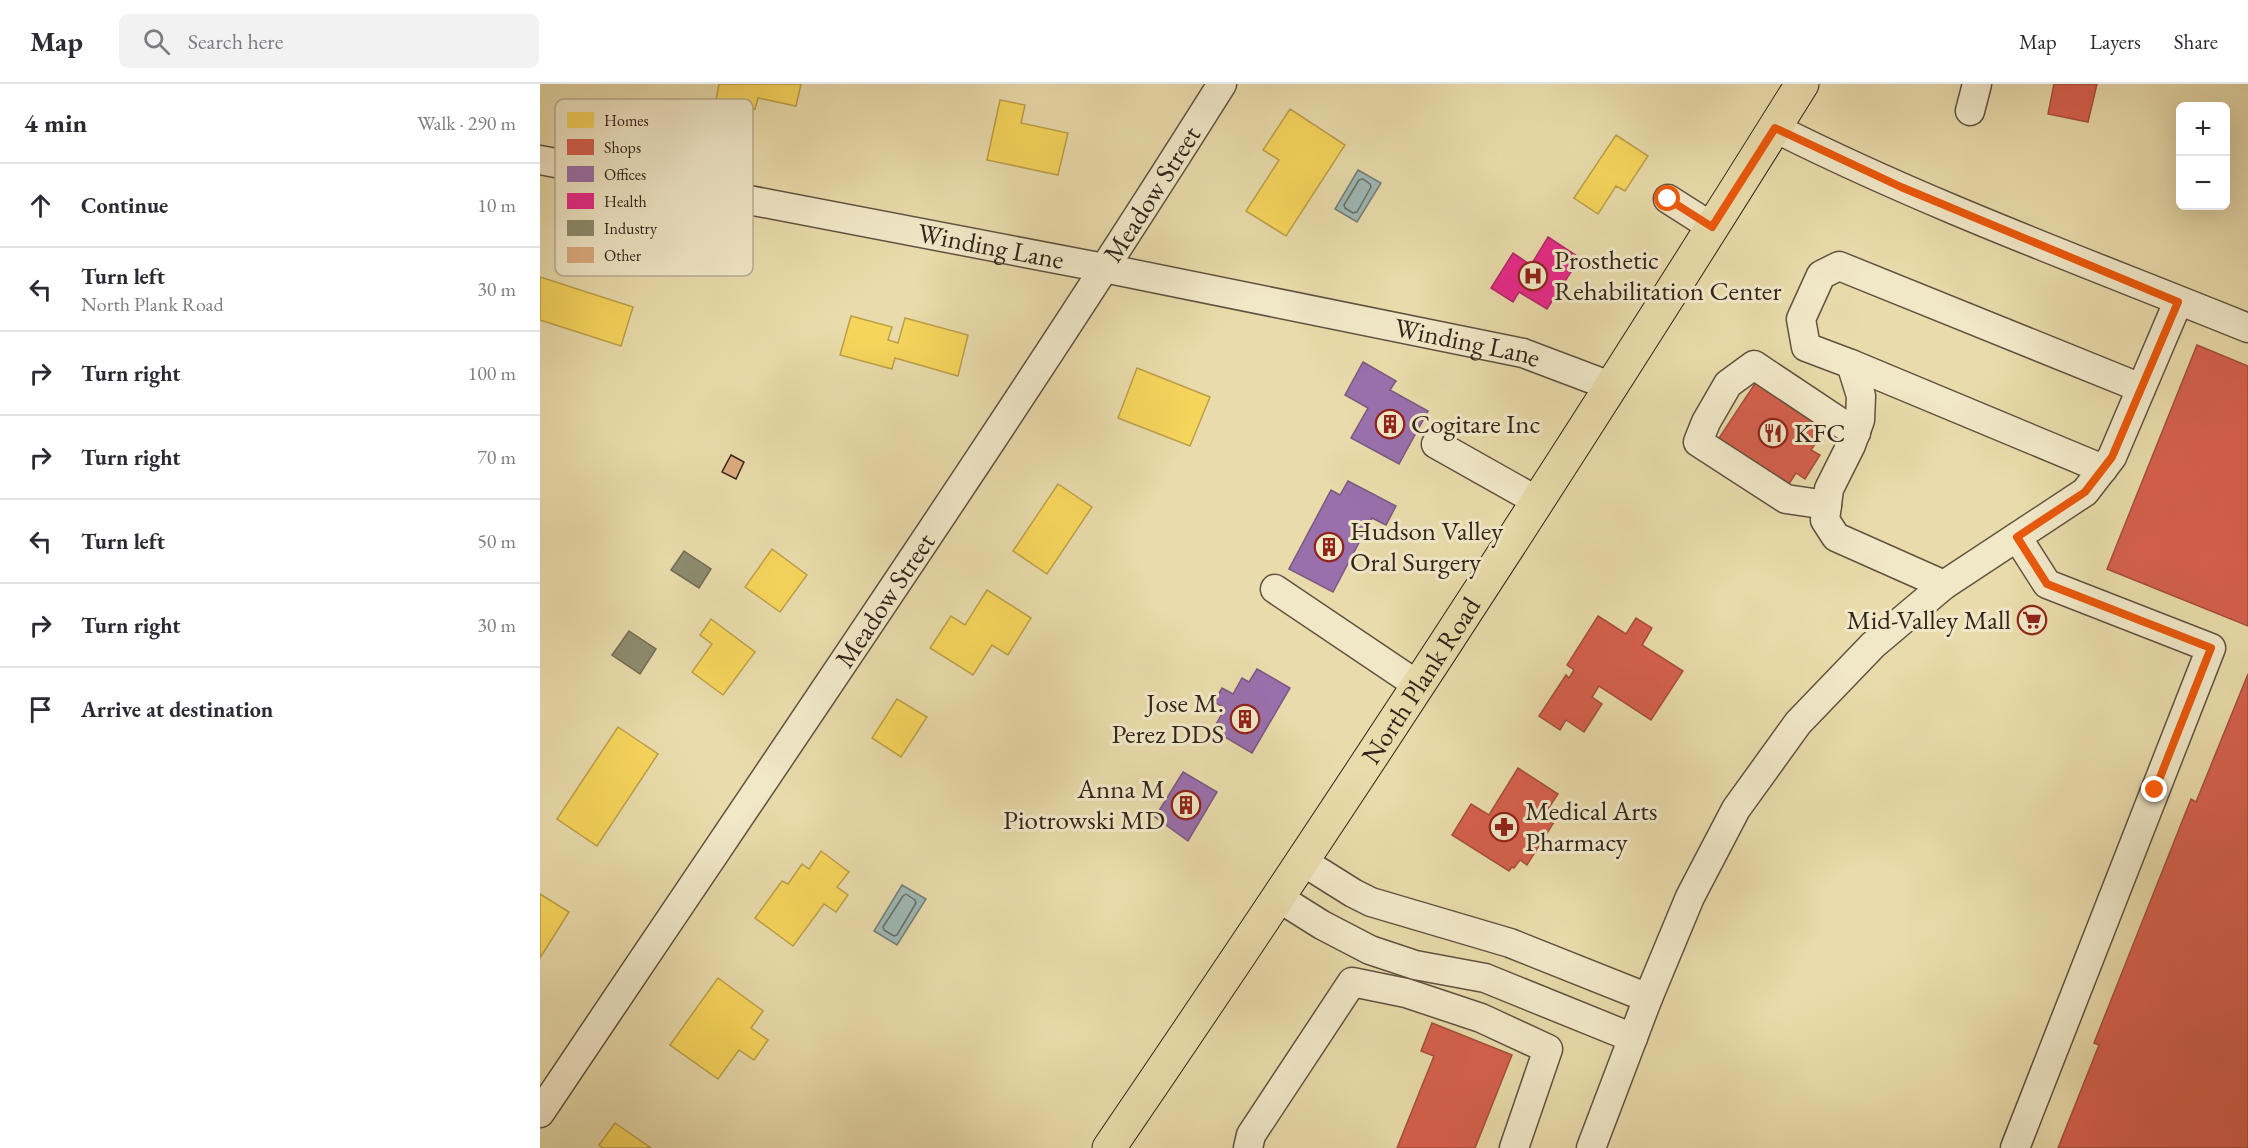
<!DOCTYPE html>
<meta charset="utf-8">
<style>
:root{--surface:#fff;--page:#f2f2f3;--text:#2b2b33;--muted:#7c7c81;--line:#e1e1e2}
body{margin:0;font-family:"EB Garamond",serif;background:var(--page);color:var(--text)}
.controls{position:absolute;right:18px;top:18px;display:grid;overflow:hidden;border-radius:9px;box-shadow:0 6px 24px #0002}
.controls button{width:54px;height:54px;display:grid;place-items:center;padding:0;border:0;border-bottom:2px solid var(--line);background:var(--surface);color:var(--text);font:30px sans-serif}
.stop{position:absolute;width:18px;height:18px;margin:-14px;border:4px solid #ea580c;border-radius:50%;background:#fff}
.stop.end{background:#ea580c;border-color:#fff;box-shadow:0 2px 6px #0008}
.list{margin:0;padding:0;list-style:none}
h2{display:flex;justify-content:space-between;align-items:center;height:78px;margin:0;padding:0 24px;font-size:26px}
h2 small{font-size:20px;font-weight:400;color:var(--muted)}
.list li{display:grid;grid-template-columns:39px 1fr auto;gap:18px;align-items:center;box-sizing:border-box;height:84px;padding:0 24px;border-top:2px solid var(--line)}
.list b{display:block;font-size:22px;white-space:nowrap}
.list p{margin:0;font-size:20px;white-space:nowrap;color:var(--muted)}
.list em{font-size:20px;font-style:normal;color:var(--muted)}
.icon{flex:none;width:33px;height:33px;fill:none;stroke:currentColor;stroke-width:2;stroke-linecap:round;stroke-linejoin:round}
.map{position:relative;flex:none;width:1708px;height:1064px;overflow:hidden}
header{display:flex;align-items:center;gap:36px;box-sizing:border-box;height:84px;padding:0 30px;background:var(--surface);border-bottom:2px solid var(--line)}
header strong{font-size:28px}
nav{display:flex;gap:33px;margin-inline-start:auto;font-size:21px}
.search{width:420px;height:54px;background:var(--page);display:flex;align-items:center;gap:15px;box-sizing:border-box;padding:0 21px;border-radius:9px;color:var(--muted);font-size:22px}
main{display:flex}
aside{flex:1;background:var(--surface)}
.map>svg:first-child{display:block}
</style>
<header>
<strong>Map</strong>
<div class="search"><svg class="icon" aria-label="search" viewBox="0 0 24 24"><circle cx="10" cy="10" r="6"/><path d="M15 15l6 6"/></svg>Search here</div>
<nav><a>Map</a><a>Layers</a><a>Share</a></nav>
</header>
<main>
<aside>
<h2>4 min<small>Walk · 290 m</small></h2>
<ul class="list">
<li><svg class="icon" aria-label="ahead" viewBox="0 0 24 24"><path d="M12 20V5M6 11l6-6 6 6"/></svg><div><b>Continue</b></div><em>10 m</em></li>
<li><svg class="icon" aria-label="left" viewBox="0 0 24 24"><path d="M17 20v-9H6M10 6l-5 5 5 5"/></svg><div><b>Turn left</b><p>North Plank Road</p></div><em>30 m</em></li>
<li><svg class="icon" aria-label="right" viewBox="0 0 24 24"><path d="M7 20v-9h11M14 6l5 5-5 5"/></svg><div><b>Turn right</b></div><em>100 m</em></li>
<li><svg class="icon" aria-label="right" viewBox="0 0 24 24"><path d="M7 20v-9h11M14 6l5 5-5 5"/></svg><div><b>Turn right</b></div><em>70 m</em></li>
<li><svg class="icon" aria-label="left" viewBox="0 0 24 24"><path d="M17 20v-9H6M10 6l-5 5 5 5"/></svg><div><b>Turn left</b></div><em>50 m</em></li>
<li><svg class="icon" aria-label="right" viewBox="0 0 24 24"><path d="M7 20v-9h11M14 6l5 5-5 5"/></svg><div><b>Turn right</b></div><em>30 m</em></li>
<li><svg class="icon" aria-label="arrive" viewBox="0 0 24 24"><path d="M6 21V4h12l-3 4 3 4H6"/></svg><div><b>Arrive at destination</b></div></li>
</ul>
</aside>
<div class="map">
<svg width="1708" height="1064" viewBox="0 0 1708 1064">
<rect width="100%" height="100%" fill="#e9dbab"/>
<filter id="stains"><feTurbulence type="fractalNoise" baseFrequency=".00333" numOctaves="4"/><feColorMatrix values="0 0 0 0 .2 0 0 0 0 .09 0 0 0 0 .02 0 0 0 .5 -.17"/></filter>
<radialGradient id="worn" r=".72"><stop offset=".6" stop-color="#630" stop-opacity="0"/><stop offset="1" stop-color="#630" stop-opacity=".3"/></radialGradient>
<path fill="#9db8b5" stroke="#737d77" stroke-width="1.5" d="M818,86L841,99L817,138L795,125Z
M362,801L386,815L357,861L334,847Z"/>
<path fill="#f6d55c" stroke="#bca048" stroke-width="1.5" d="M179,0H261L256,22L218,14L215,25L176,16Z
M460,16L485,21L481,39L528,49L518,91L447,76Z
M750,25L805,61L746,152L706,127L739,76L723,66Z
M1076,51L1108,72L1085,107L1076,102L1058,130L1034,114Z
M0,193L93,223L81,262L0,236Z
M311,232L352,243L348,256L358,259L365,234L428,251L418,292L355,274L352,285L300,271Z
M597,284L670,313L650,362L578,334Z
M518,400L552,423L507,490L473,467Z
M232,465L267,491L240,528L205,503Z
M447,506L491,534L468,571L452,561L433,591L390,564L411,532L425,541Z
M171,535L215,568L183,611L152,588L172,560L160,551Z
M357,615L387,633L361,673L332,654Z
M78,643L118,670L57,762L17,735Z
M281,767L309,788L297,803L308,811L296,828L284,820L253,862L215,834L242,797L248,800L262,780L269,785Z
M0,810L29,828L0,874Z
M178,894L223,927L211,944L228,956L214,976L199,966L178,995L130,961Z
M75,1039L111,1064H63L59,1061Z"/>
<path fill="#d6604d" stroke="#a54e3e" stroke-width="1.5" d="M1514,0H1557L1548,38L1508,30Z
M1657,261L1708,282V542L1567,485Z
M1218,295L1288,341L1271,366L1280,371L1265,395L1256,389L1247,403L1177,357Z
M1058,532L1086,550L1096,534L1112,544L1102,561L1143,587L1111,636L1059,602L1052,613L1062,620L1044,648L1026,636L1020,646L999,632L1026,591L1029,594L1034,586L1027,581Z
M1708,590V1064H1518L1559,961L1554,959L1651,715L1656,718Z
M978,684L1018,710L1006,728L1016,735L987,781L980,776L974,784L972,783L969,787L912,751L931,720L949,731Z
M892,939L972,971L935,1064H857L894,972L881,967Z"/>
<path fill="#9970ab" stroke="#7a5980" stroke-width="1.5" d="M823,278L856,297L850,306L888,327L859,380L811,354L828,324L805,311Z
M808,397L856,422L846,441L832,434L793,508L749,485L791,406L800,411Z
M717,585L750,604L712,669L673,646L685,624L674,618L682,604L693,610L702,594L709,598Z
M643,688L677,708L648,757L615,733Z"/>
<path fill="#e7298a" stroke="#b12869" stroke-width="1.5" d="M1008,153L1040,174L1007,225L979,208L973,218L951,204L973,169L991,181Z"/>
<path fill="#8c8c6e" stroke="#716d55" stroke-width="1.5" d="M144,467L171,485L159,504L131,486Z
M89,547L116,565L100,590L72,571Z"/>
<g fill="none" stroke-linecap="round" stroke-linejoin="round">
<path stroke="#686e68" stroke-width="1.5" d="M823,95L830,100L831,103L817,128L813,129L805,124L804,121L819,96Z
M366,810L375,816L376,819L357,851L354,852L344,846L343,843L363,812Z"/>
</g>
<path fill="#dcac7f" stroke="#33241b" stroke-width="1.5" d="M191,371L204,378L196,395L182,388Z"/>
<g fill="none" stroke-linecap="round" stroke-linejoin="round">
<g stroke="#60523f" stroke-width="31">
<g id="minor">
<path d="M1430,27L1437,0"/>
<path d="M1235,44C1388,121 1550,180 1708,244"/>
<path id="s1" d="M0,76L564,184L983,269L1073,303"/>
<path d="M1128,115L1172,143"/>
<path d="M1311,280L1563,385"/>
<path d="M896,360L999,418"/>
<path d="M1287,421L1246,415L1158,358L1166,338L1188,300L1214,281L1316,349"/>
<path d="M1404,501L1296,453L1285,436L1289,405L1311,361L1320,336L1321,312L1311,280L1266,263L1261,235L1281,191L1299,182L1601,304"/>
<path d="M735,505L879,602"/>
<path d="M762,777L813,809L831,818L970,859L1108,914"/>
<path d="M739,814L782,841L830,866L875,881L945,894L1093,954"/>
<path id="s2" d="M0,1029C229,687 463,348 682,0"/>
<path d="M708,1064L711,1051L812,898L866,909L941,934L1008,965L974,1064"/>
<path d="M1051,1064L1108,914L1150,813L1196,725L1258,639L1333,561L1404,501L1545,408L1572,373L1638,218"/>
<path d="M1475,1064L1671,564L1507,500L1477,453"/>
</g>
</g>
<g stroke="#33241b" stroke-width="35">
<g id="major">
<path id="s3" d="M569,1064C808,714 1038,359 1262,0"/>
</g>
</g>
<use href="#minor" stroke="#f1e8c8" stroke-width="28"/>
<use href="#major" stroke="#e9dbab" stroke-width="33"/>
</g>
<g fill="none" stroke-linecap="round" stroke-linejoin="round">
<path stroke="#ea580c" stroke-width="8" d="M1128,115L1172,143L1235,44L1361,103L1638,218L1572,373L1545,408L1477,453L1507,500L1671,564L1615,706"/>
</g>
<defs>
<g id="hospital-ring" transform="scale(1.5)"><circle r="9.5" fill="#f1e8c8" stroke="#8f2418" stroke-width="1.5"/><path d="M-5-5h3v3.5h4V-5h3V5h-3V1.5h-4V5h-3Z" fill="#8f2418"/></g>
<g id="building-ring" transform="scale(1.5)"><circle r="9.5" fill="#f1e8c8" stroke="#8f2418" stroke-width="1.5"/><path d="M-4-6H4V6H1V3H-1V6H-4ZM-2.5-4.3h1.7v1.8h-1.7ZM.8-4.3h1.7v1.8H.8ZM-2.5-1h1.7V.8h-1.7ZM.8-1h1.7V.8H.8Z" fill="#8f2418"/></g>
<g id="restaurant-ring" transform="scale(1.5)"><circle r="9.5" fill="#f1e8c8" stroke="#8f2418" stroke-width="1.5"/><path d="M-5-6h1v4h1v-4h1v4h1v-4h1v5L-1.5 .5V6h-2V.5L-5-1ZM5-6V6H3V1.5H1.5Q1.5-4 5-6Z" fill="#8f2418"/></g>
<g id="supermarket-ring" transform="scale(1.5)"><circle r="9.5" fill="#f1e8c8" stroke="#8f2418" stroke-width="1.5"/><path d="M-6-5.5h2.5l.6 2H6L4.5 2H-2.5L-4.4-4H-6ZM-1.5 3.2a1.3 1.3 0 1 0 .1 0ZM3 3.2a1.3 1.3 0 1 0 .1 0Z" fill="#8f2418"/></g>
<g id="pharmacy-ring" transform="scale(1.5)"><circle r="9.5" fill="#f1e8c8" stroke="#8f2418" stroke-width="1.5"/><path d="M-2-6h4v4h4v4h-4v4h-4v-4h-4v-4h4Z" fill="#8f2418"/></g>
</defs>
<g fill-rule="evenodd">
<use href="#hospital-ring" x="993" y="192"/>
<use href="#building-ring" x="850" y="340"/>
<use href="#restaurant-ring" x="1233" y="349"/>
<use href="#building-ring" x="789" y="463"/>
<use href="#supermarket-ring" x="1492" y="536"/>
<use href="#building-ring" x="705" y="635"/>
<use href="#building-ring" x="646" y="721"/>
<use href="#pharmacy-ring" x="964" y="743"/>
</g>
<g text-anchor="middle" stroke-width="6" stroke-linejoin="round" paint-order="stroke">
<g font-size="27" fill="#33241b" stroke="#f1e8c8">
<text dy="9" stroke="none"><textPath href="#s2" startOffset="1104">Meadow Street</textPath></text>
<text dy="9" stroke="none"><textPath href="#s1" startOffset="459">Winding Lane</textPath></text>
<text dy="9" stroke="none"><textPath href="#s1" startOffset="945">Winding Lane</textPath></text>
<text dy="9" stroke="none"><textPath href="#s2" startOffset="618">Meadow Street</textPath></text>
<text dy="9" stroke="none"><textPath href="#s3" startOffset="562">North Plank Road</textPath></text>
</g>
<g font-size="27" fill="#33241b" stroke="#f1e8c8" text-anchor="start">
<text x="1014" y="185">Prosthetic<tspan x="1014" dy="31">Rehabilitation Center</tspan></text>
<text x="871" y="349">Cogitare Inc</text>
<text x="1254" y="358">KFC</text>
<text x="810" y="456">Hudson Valley<tspan x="810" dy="31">Oral Surgery</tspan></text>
<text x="1471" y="545" text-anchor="end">Mid-Valley Mall</text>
<text x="684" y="628" text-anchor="end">Jose M.<tspan x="684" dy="31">Perez DDS</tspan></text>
<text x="625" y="714" text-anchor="end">Anna M<tspan x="625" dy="31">Piotrowski MD</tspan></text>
<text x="985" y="736">Medical Arts<tspan x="985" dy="31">Pharmacy</tspan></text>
</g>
</g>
<rect x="15" y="15" width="198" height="177" rx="9" fill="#f1e8c8" stroke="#b8ad94" stroke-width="1.5"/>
<rect x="27" y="28" width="27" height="16" fill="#f6d55c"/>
<rect x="27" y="55" width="27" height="16" fill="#d6604d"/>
<rect x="27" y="82" width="27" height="16" fill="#9970ab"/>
<rect x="27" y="109" width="27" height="16" fill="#e7298a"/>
<rect x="27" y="136" width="27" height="16" fill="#8c8c6e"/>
<rect x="27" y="163" width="27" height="16" fill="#dcac7f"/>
<g font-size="16" fill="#33241b">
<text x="64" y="42">Homes</text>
<text x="64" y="69">Shops</text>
<text x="64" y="96">Offices</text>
<text x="64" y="123">Health</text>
<text x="64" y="150">Industry</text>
<text x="64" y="177">Other</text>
</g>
<rect width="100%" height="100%" filter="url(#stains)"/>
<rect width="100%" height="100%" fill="url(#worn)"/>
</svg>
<div class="controls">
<button>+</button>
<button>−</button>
</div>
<div class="stop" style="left:1128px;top:115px"></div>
<div class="stop end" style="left:1615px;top:706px"></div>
</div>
</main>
